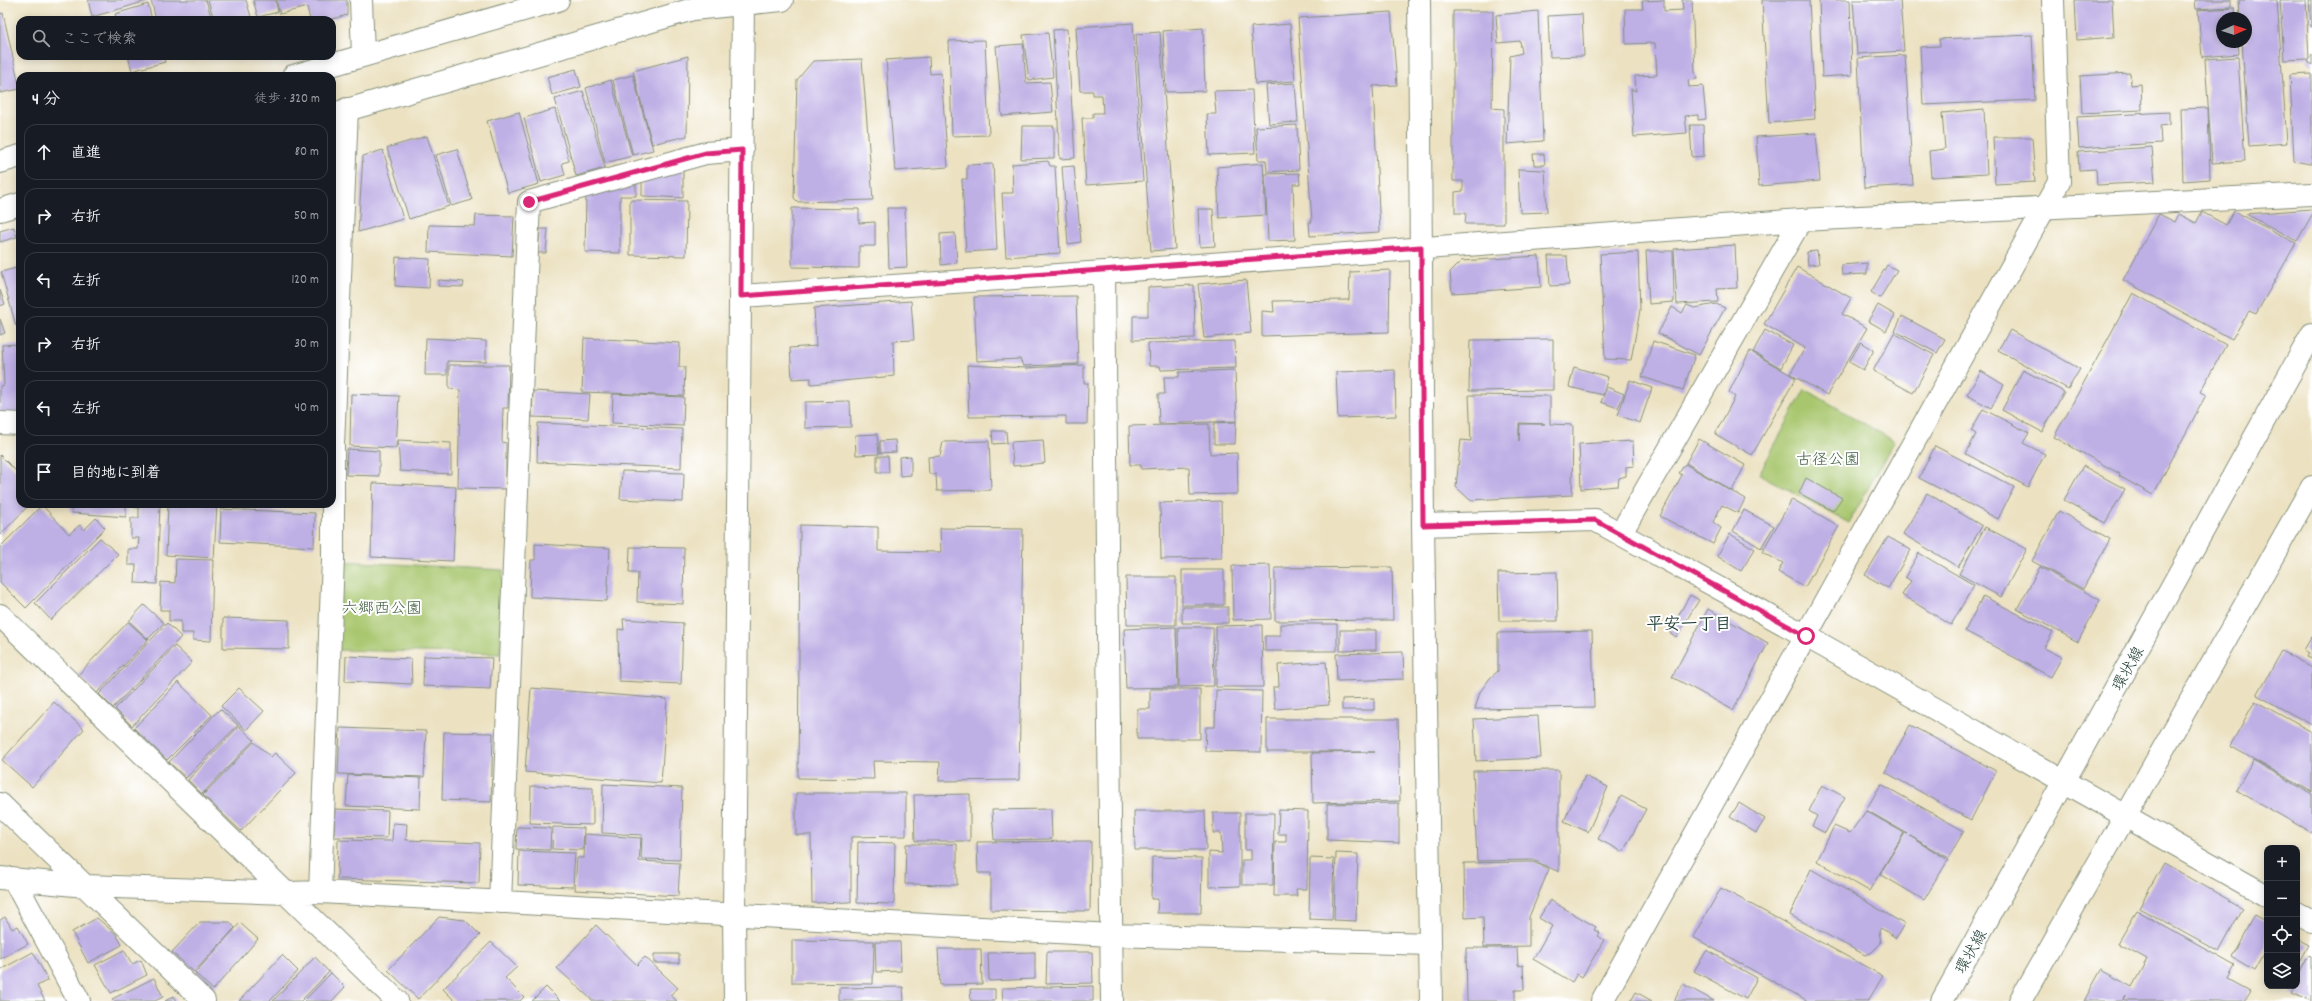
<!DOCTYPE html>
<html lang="ja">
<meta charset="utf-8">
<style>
:root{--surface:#171b24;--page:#242831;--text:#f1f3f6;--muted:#9ea1a6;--line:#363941}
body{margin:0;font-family:Dekko,"Klee One",sans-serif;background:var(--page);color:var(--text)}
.controls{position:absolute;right:12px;bottom:12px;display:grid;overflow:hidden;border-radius:8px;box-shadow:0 2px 10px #0003}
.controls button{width:36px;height:36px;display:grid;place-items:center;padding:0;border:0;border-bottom:1px solid var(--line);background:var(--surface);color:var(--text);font:20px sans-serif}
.compass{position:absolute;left:2216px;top:12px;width:36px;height:36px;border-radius:50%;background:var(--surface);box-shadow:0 2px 10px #0003;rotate:87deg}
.stop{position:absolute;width:12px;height:12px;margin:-9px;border:3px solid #db2777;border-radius:50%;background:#fff}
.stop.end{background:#db2777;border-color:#fff;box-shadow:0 1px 4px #0008}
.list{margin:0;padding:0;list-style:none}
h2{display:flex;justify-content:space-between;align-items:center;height:52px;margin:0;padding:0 16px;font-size:17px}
h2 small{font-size:13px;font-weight:400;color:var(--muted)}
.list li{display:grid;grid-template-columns:26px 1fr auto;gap:12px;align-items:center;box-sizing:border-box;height:56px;margin:0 8px 8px;padding:0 8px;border:1px solid var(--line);border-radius:12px}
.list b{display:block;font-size:15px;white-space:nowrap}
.list em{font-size:13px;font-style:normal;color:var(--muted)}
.icon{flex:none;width:22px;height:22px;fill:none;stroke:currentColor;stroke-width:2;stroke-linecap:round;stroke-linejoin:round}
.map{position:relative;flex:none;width:2312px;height:1001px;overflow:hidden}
.search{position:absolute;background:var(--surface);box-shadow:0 2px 10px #0003;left:16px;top:16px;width:320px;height:44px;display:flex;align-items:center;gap:10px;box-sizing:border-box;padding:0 14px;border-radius:12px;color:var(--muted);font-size:15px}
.panel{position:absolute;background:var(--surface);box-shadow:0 2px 10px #0003;left:16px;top:72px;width:320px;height:436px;border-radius:12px}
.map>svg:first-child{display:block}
</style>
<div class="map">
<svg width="2312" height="1001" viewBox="0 0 2312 1001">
<rect width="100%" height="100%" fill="#fff"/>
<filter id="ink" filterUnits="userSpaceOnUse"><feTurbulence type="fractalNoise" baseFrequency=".025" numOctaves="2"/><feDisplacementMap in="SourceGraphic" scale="8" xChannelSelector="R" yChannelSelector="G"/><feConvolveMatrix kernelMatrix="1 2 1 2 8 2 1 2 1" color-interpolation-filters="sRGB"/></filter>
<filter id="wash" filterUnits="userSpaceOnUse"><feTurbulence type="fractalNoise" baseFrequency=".012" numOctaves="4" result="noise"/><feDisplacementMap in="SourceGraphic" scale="16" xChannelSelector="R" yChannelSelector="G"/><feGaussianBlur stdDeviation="0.9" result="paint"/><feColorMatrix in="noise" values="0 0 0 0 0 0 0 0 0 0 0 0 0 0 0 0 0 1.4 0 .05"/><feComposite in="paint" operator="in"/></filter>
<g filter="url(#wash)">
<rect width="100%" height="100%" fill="#ece2c2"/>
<path fill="#a7c66d" stroke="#638250" d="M1805,389L1894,441L1849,523L1759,474Z
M341,561L503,570L500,654L336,650Z"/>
<g id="blocks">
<path fill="#beafe5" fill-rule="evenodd" d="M88,0H147V1L92,17Z
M151,0H206L212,20H156Z
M208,0H246L252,20H214Z
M253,0H275L278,12L258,17Z
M276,0H347V15L329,20H310L307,7L280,14Z
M1664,0V11L1683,10L1682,0H1692L1695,72L1697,79L1688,80L1689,87L1703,86L1706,119L1698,120V115L1685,116L1687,133L1634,137L1631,89L1636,91L1635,76L1657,75L1655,43L1626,44L1625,9H1643L1642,1Z
M1762,0H1809L1815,119L1769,123Z
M1819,0H1850L1852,75L1822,77Z
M1853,0H1900L1904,51L1857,54Z
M2075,0H2112L2114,37L2077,40Z
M2195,0H2231V7L2196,9Z
M2239,0H2277L2287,143L2249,146L2242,42H2246V18H2240Z
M2280,0H2306L2309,59L2312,54V65L2307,62L2309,59L2284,60Z
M2309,0H2312V27H2311Z
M148,4L152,20H117L115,14Z
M2235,8L2236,18H2222V42H2238L2239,54L2202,57L2198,10Z
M1453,11H1493L1492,108L1504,109V224H1465L1466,213H1455V192L1463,191V181H1453Z
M1538,11L1543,141L1507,144L1510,56L1522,53L1520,41L1498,43L1496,15Z
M1391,12L1397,85L1373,86L1380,232L1310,236L1309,222H1312L1298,18Z
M3,13L20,89L0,93V14Z
M1582,14L1584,56L1550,57L1548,16Z
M1133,23L1143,181L1086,185L1082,118H1093V113H1103L1102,95H1093V91H1080L1076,27Z
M1290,24L1295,81L1255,84L1251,27Z
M1203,28L1205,91L1166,92L1163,31Z
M1067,29L1075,158L1060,159L1053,30Z
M1160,32L1175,249L1151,251L1136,34Z
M1048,33L1053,77L1029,80L1023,35Z
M2032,35L2035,100L1923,105L1920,47L1940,46L1939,39Z
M985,40L989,135L952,136L949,41Z
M1023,44L1026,83L1050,82L1053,112L1002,116L996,46Z
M1905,55L1913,185L1864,188L1858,58Z
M128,56H163L165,62L132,71Z
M688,56L687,136L652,144L633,71Z
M929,57L930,74L941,73L948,167L895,171L886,60Z
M2238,57L2245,161L2212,163L2205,59Z
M862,59L873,200L798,202L794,198L797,80L813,61Z
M576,69L581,87L552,95L547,77Z
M2130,73L2131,85L2141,84L2142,110L2082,113L2080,76Z
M2312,74V164H2310L2294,161L2290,75Z
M633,75L653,150L633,155L613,80Z
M611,80L632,156L605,163L586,88Z
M1295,83L1298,122L1269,124L1266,85Z
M1252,90L1255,153L1209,155L1207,114H1216L1214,91Z
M583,91L605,168L576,176L555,99Z
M2208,108L2210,179L2183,181L2181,109Z
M555,109L569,161L562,163L565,175L541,182L524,118Z
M1984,109L1987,174L1931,177L1929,151L1945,149L1942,113Z
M519,112L539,184L508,193L487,121Z
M2169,112V125L2160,126L2161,143L2079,148L2077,117Z
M1297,125L1299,170L1267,172L1266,160H1258L1256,127Z
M1690,125H1703L1704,156L1692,157Z
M1022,126H1054V158L1021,159Z
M1816,133L1820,181L1759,186L1756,137Z
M427,136L449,206L409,219L387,148Z
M1993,137H2032L2035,182L1995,184Z
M2152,147L2155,182L2097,185L2096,169L2079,170L2078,152Z
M457,149L472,200L451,206L436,155Z
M383,150L403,219L358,232L363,156Z
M1533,154H1544L1545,165H1534Z
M1048,161L1050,166H1055L1060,253L1006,257L1002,193H1013L1012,164Z
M1263,163L1266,215L1219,218L1217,167Z
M993,164L997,250L966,252L962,179H967V165Z
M1074,166L1081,242L1068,244L1062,167Z
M683,169V198L642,196V180Z
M1518,169L1545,170L1547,212L1520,213Z
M1299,173L1300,184H1293L1295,240L1268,241L1265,174Z
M636,180V196H620V253L585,252L586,195Z
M630,200L687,201L686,256L630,255Z
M792,208L859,209V223L875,222V246H859V268L792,267Z
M887,208H905L907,267L889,268Z
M1198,209H1213L1215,246L1200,247Z
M2312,209V215L2297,241L2246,214Z
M2234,211L2296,243L2256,314L2249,311L2232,339L2123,280L2159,214L2175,222L2179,214L2196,223L2202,212L2226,225Z
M476,215L514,216L512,256L428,252L429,225L475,226Z
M14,227L17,237L0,242V231Z
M540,229H548L546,253H538Z
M955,233L957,263L941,265L940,234Z
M1735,245L1737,288L1717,289L1718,302L1677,304L1674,249Z
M1646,251H1673L1674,302L1649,304Z
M1817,251L1819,264L1808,265L1807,252Z
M1638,252L1640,310L1631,360L1605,359L1600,254Z
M1539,256L1541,287L1452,293L1450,272L1461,261Z
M1548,256H1567L1569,285L1550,286Z
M396,257L430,259L429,288L395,286Z
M1867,263V274L1842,275L1841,265Z
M1887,265L1897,270L1880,298L1871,292Z
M20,267V325L16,326L1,272Z
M1797,267L1851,298L1842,314L1867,328L1827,395L1790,374L1805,348L1764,324Z
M1390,270L1389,332L1262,336V311L1274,312L1273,301L1349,300L1350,272Z
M439,280L464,282L463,287L438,286Z
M1246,280L1251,333L1204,338L1198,284Z
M1194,285L1195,338L1133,340V316H1148V287Z
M0,290L5,304L0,306Z
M2133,293L2226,345L2200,392L2206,395L2153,495L2119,476L2120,474L2054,437Z
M1076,296L1078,364L1023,366L1020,359L977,361L974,297Z
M911,301L914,340L893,341L894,376L811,384V378L792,379L790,348L816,346L814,308Z
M1716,304L1725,308L1699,355L1658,333L1672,307L1682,313L1687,305L1694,308Z
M1878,305L1895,315L1886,331L1868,321Z
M1902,316L1945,339L1937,353L1895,331Z
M0,319L5,333L0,335Z
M1765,330L1793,345L1781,368L1753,352Z
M2010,330L2080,369L2068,389L1998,350Z
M1894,333L1934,355L1913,393L1873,371Z
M426,338L486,341V362L447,361V375H425Z
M584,338L680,343L679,367H685L684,396L582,392Z
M1553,339V390L1469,391L1470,340Z
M1235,341L1236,368L1161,370L1160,366H1149L1148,343Z
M1653,341L1695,355L1683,390L1642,377Z
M1861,342L1874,350L1863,370L1849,362Z
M20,344V413L0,414V386L4,385L2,345Z
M1750,351L1796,378L1752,455L1715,434L1735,397L1729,392Z
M449,365H509L508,408H503L502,442L506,443V489L458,488L460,390L449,389Z
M967,365L1026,368L1084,365V383H1088L1087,424H1066V416L969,417Z
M1574,367L1608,377L1603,395L1569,387Z
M1235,370L1237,421L1159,424L1158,394H1165L1164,377H1179V372Z
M1395,370L1396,416L1338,418L1336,372Z
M2023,370L2064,392L2042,432L2002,410Z
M1981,371L2004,385L1991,408L1967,395Z
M1630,380L1652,388L1640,423L1618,415Z
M1607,387L1624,394L1618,408L1601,402Z
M533,391L590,394L588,419L532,417Z
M351,394L399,396L396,448L350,446Z
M613,394L684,397L683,426L612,423Z
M1469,395L1550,396V424L1573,425L1572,495L1470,500L1456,487L1461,440L1471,441ZM1519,423L1545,424H1520L1519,441Z
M850,401L851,427L805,428V402Z
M1983,409L2029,433L2023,443L2045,454L2028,487L1966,454L1976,434L1971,431Z
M1236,422L1235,444H1214V423Z
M538,423L682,429L681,468L537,462Z
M1209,424L1210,454L1237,453L1238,494L1190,495L1189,467L1141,469V465H1130L1129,426Z
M992,431H1006L1007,443L993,444Z
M877,434L879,454L856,455L855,435Z
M1699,439L1745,465L1732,491L1686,463Z
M398,440L451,443V474L400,471Z
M895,440L896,452L880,453V441Z
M1043,440L1045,463L1013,466L1011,442Z
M989,441L991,490L937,491L936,474H929L928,457L940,456L943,442Z
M1633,441L1634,466L1626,467V476L1619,478L1618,486L1581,489L1579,444Z
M1935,446L2014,487L1998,519L1919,478Z
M347,449L379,451V476L346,475Z
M0,455L20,475V504H30L0,535Z
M877,456H888L889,472H877Z
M911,456V475L900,476L899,457Z
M1685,464L1745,499L1738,513L1722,505L1713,522L1721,528L1713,544L1660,516L1682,475L1679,473Z
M2083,466L2125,489L2105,523L2064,500Z
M622,471L684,473L683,502L620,499Z
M1806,478L1842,498L1833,511L1799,493Z
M373,483L456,487L453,561L371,557Z
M1927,493L1982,526L1958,567L1903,534Z
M1792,499L1839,526L1805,587L1778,572L1783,563L1762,552Z
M1221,501L1222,558L1161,559L1160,503Z
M69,504H126V517L72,513Z
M133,504H160L157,584L135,583L136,565H128V549H138L139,538H131V518H139V508L133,507Z
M168,504H217L214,558L166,555Z
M42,505L69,534L80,525L84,530L96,518L105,528L26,608L0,582V547Z
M221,509L315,513L314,547L220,542Z
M1744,510L1774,526L1761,548L1733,531Z
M2059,511L2110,539L2083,589L2032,561Z
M800,525L878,527V551L941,552L940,528L1023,529L1019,780L939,781L940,762L873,761L874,779L798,778Z
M1985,527L2027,549L2001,597L1959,574Z
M1730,534L1755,549L1741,571L1717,556Z
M1888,537L1911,550L1888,588L1865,575Z
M100,538L118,554L51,620L35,603Z
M535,544L610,548L607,601L530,597L531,560H535Z
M630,547L684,548L683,604L637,602L638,573H629Z
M1919,553L1974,585L1951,625L1902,595L1911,581L1905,577Z
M176,559L213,560L211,641L193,640V633H181V621H169V610H160L161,582L175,583Z
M1270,565L1271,619L1233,620L1232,566Z
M1392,567L1393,620L1275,621V568Z
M2040,567L2100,600L2078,642L2017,609Z
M1182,570H1224V605H1182Z
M1557,572L1558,621H1499L1498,573Z
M1126,577H1176V625H1127Z
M1690,595L1699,600L1676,637L1669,632Z
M1983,596L2053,632L2044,648L2062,657L2051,677L1965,631Z
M144,605L164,623L148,639L129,621Z
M1182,607H1228V623H1182Z
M1708,609L1768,643L1733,710L1672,677Z
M223,618L289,620V649L223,648Z
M623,619L683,623L681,684L619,681L618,629L624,630Z
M128,622L148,640L97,693L78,675Z
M167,623L181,637L113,708L99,694Z
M1280,624H1337V651H1265V636H1280Z
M1262,625L1263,687H1216V626Z
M1176,627L1178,687L1126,688L1124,629Z
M1178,627H1213L1214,686L1179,687Z
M1340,630H1376V650L1340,651Z
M1592,631L1594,707L1475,709L1480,692L1490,678L1498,671V633Z
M2312,636V659L2307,657L2309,653L2304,650Z
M175,646L192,662L132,726L115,709Z
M2282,651L2312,668V725L2257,695Z
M1403,652L1404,679L1337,681L1336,654Z
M346,656L411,659L412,684L345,681Z
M424,656L492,658L490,689L423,686Z
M1326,662L1329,705L1275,709L1273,687H1279L1278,665Z
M178,682L212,715L167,760L134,728Z
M239,688L264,711L246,730L221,706Z
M531,688L667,699L661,783L525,772Z
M1150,689H1200V739H1137V709H1150Z
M1216,690L1262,691L1261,752L1205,751L1206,727H1215Z
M1374,698V710H1342V699Z
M2255,701L2312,732V792L2230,746Z
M54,702L84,729L32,787L2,760Z
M220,709L238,725L186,778L169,762Z
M1538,716L1541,758L1476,761L1474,719Z
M1267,719H1398L1400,801L1313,803L1312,753L1375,752H1267Z
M1910,725L1996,771L1971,820L1885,772Z
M239,726L254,740L202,794L188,780Z
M340,728L426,731L424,777L338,774Z
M444,732L493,733L491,802L442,800Z
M254,742L271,757L275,753L296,773L241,831L203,795Z
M2253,760L2312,794V833L2236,790Z
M1559,770V872L1533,860L1477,861L1473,771Z
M348,775L421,778L420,809L346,806Z
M1585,776L1608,787L1588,832L1564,821Z
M603,784L682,788L680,860L641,859L642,835L602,833Z
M1881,784L1964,831L1948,858L1910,836L1948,860L1924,900L1880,874L1905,833L1908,834L1866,810Z
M1822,785L1845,797L1825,833L1812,826L1817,816L1809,811Z
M531,786L593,788V825L530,823Z
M796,793H906V836L851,837V902L812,903L811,835H796Z
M970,794V841H915L914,795Z
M1621,796L1646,809L1623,852L1598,839Z
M1399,803V843L1327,840V804Z
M1739,803L1765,819L1756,833L1730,817Z
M335,809L388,811L387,838L334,837Z
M1051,809L1052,839L994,840L992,810Z
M1279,810L1308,811L1307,889H1296L1297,896H1274L1275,842H1286V834H1278Z
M1134,811H1205L1206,850H1135Z
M1866,811L1904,833L1869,891L1817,861L1834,826L1850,833Z
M1213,813H1240V886L1209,887V852L1222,853L1221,833H1213Z
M1245,813H1274L1273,885H1242V860H1251V850H1245Z
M393,823L407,824L406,840L480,843L479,883L337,879L338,840L392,841Z
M517,827L551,828L550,850L516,849Z
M553,827L584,828L583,850L552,849Z
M585,834L641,838L639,861L680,863L678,896L575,890L577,858H584Z
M1091,841L1090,911L991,910V873H978L977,842Z
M858,842L895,843L894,904L857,903Z
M906,844H957V885L905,884Z
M519,851L575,853L573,887L518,885Z
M1336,853L1358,854L1356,921L1334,920Z
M1152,857L1202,858L1201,913H1157L1158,899H1151Z
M1310,858L1334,859L1332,920L1309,919Z
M1533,862L1549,869L1529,917V946L1484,947L1483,917L1465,918L1464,863Z
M2164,863L2243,908L2219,952L2139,908Z
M1811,869L1904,924L1896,938L1881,928L1879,931L1881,943L1871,953L1865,955L1790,915Z
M1721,888L1883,976L1868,1001H1808L1693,937Z
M1550,900L1596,927L1594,930L1600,933L1598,936L1604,940L1582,977L1577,974L1572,982L1533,959L1552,926L1539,918Z
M2137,911L2235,966L2228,979L2250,991L2244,1001H2124L2126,996L2123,1001H2084L2101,970L2132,987L2147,959L2118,943Z
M2254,915L2267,922V947L2254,970L2232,957Z
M5,917L12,929L18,926L28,944L0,959V920Z
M439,917L465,920L480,935L418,999L388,970Z
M97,918L116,934L122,945L88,963L72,932Z
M200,922H230L235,928L194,972L172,952Z
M240,923L258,939L213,990L195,973Z
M596,925L637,965L645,957L678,988L670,995L677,1001H593L557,968Z
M2297,939L2309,945L2297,967Z
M792,940L874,941L873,984L792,983Z
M491,942L517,967L505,978L524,997L520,1001H455L443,989Z
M875,942H900L901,971L876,972Z
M1466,948H1517L1518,966L1523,965L1524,990H1515V1001H1467Z
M938,949H981L982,984L940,985Z
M124,950L132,964L141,960L147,975L111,993L95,965Z
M1707,950L1757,978L1746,999L1694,971Z
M33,952L48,980L37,986L45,1001H0V970Z
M1035,952V979L989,981L988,953Z
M1047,952H1092L1093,983L1046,984Z
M654,954H679V963H654Z
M282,955L298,971L270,1001H239Z
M2309,956L2312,957V1001L2290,992L2293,986H2297V979Z
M315,957L329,972L301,1001H273Z
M331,973L345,987L332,1001H304Z
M154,978L163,997L155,1001H114L112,999Z
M1683,984L1714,1001H1674Z
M1093,986V1001H1003L1002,988Z
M546,987L560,1001H532Z
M903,987L904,1001H839V988Z
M970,989H995V1001H971Z
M1636,992L1652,1001H1631Z
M174,996L177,1001H165Z"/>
</g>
</g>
<g filter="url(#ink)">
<use href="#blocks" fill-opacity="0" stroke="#86907b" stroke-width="1"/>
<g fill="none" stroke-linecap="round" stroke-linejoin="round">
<g stroke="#86907b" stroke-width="24">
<path id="minor" d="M361,0L363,55
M1419,0L1423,525L1431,1001
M293,76L558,0
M333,114L693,9L782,0
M0,162L20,156
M0,210L20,204
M1104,272L1112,1001
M741,296L1104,272L1801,220L2312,194
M0,423L20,424
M1423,525L1595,520L1806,636L2267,896
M1621,533L1801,220
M0,615L397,1001
M0,804L204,1001
M0,878L86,886L289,893L320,892L1111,935L1430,944
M13,878L79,1001
M320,892L333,559V445L347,109
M500,902L529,202L706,153L742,150
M2297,913L2312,921
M735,1001L734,914L743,0
M1602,1001L2059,182L2053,0"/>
</g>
<g stroke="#86907b" stroke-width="24">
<path id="major" d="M1942,1001L2312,334
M2020,1001L2312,487"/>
</g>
<use href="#minor" stroke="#fff" stroke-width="22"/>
<use href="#major" stroke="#fff" stroke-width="22"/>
</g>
</g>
<g fill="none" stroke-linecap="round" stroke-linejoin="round" filter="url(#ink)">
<path stroke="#db2777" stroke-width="5" d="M529,202L706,153L742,150L741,296L1421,247L1423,525L1595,520L1806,636"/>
</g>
<g text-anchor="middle" stroke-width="4" stroke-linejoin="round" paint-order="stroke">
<g font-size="16" fill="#415f42" stroke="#fff">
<text x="1828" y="464">古径公園</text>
<text x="382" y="613">六郷西公園</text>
</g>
<g font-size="16" fill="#1f3d34" stroke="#fff">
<text transform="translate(2127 668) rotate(-61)" y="6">環状線</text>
<text transform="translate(1970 951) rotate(-61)" y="6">環状線</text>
</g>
<g font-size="17" font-weight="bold" fill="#1f3d34" stroke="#fff">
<text x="1689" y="629">平安一丁目</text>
</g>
</g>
</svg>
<div class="controls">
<button>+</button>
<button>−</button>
<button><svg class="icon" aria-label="locate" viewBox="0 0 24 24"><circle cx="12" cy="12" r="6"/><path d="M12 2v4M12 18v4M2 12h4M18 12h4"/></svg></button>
<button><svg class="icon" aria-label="layers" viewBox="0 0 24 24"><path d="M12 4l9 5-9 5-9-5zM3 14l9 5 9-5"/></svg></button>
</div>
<svg class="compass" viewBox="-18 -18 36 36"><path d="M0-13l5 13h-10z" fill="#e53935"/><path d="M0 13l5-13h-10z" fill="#9ea1a6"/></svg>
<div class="stop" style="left:1806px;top:636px"></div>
<div class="stop end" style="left:529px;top:202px"></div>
<div class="search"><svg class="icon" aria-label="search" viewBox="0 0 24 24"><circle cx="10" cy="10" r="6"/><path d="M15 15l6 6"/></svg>ここで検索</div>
<section class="panel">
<h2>4 分<small>徒歩 · 320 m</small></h2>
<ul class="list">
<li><svg class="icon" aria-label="ahead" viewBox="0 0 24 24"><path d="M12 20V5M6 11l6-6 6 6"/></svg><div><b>直進</b></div><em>80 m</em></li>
<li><svg class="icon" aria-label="right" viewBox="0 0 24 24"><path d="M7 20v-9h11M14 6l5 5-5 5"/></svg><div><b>右折</b></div><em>50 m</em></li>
<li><svg class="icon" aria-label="left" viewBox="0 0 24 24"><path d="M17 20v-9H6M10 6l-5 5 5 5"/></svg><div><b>左折</b></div><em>120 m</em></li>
<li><svg class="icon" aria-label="right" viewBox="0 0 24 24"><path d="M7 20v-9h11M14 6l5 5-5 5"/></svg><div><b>右折</b></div><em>30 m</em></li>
<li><svg class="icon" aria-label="left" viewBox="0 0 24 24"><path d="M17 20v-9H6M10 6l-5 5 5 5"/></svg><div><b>左折</b></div><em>40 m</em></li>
<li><svg class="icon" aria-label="arrive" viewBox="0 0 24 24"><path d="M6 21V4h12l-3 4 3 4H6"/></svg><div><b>目的地に到着</b></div></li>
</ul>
</section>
</div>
